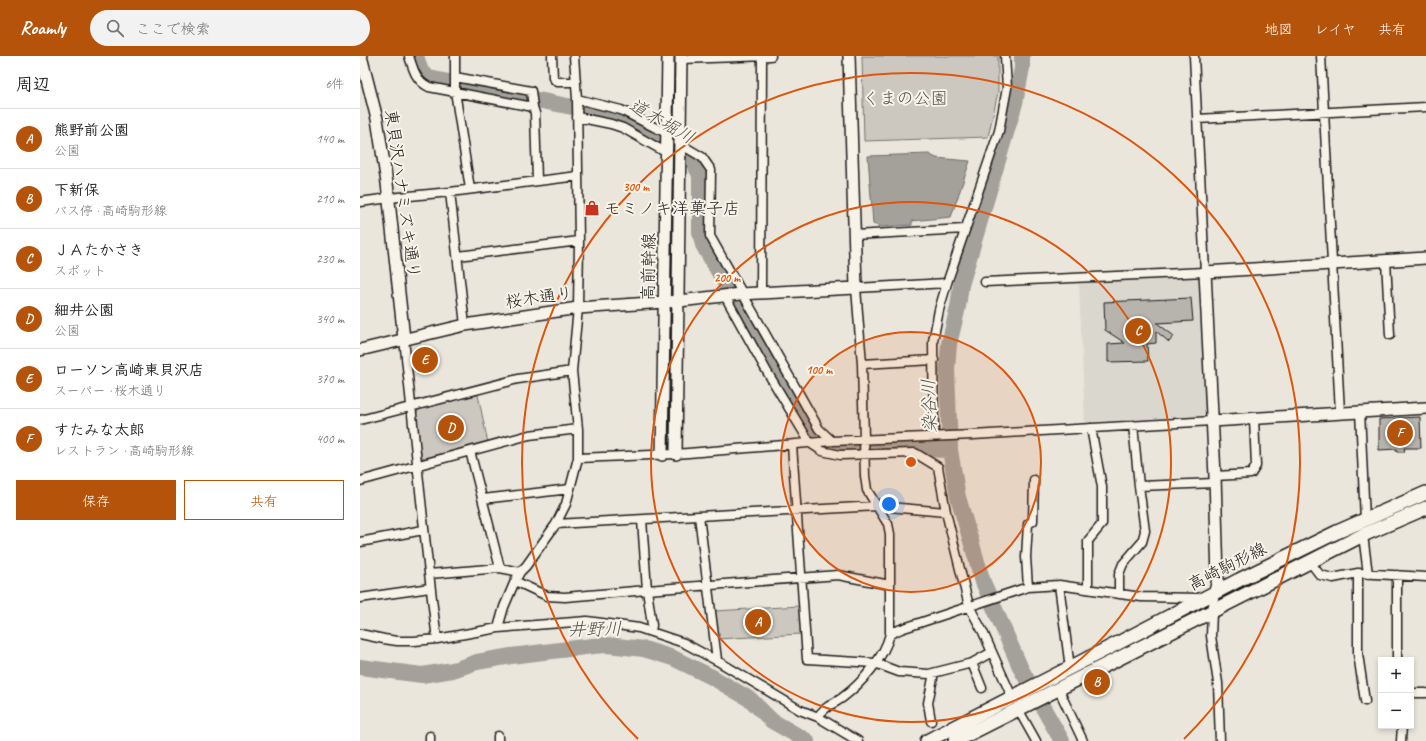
<!DOCTYPE html>
<html lang="ja">
<meta charset="utf-8">
<style>
:root{--surface:#fff;--page:#f2f2f2;--text:#222;--muted:#767676;--line:#e0e0e0;--accent:#b45309}
body{margin:0;font-family:Caveat,"Klee One",sans-serif;background:var(--page);color:var(--text)}
.controls{position:absolute;right:12px;bottom:12px;display:grid;overflow:hidden;border-radius:0px;box-shadow:0 2px 6px #0003}
.controls button{width:36px;height:36px;display:grid;place-items:center;padding:0;border:0;border-bottom:1px solid var(--line);background:var(--surface);color:var(--text);font:20px sans-serif}
.you{position:absolute;left:529px;top:448px;width:14px;height:14px;margin:-10px;border:3px solid #fff;border-radius:50%;background:#1a73e8;box-shadow:0 0 0 6px #1a73e833}
.badge{display:grid;place-items:center;width:26px;height:26px;border-radius:50%;background:var(--accent);color:#fff;font-size:13px;font-weight:700}
.pin{position:absolute;translate:-50% -50%;border:2px solid #fff;box-shadow:0 1px 4px #0006}
.list{margin:0;padding:0;list-style:none}
h2{display:flex;justify-content:space-between;align-items:center;height:52px;margin:0;padding:0 16px;font-size:17px}
h2 small{font-size:13px;font-weight:400;color:var(--muted)}
.list li{display:grid;grid-template-columns:26px 1fr auto;gap:12px;align-items:center;box-sizing:border-box;height:60px;padding:0 16px;border-top:1px solid var(--line)}
.list b{display:block;font-size:15px;white-space:nowrap}
.list p{margin:0;font-size:13px;white-space:nowrap;color:var(--muted)}
.list em{font-size:13px;font-style:normal;color:var(--muted)}
.actions{display:flex;gap:8px;padding:12px 16px}
.actions a{flex:1;padding:9px 0;border:1px solid var(--accent);border-radius:0px;text-align:center;font-size:14px;color:var(--accent)}
.actions .main{background:var(--accent);color:#fff}
.icon{flex:none;width:22px;height:22px;fill:none;stroke:currentColor;stroke-width:2;stroke-linecap:round;stroke-linejoin:round}
.map{position:relative;flex:none;width:1066px;height:685px;overflow:hidden}
header{display:flex;align-items:center;gap:24px;box-sizing:border-box;height:56px;padding:0 20px;background:var(--accent);color:#fff}
header strong{font-size:19px}
nav{display:flex;gap:22px;margin-inline-start:auto;font-size:14px}
.search{width:280px;height:36px;background:var(--page);display:flex;align-items:center;gap:10px;box-sizing:border-box;padding:0 14px;border-radius:22px;color:var(--muted);font-size:15px}
main{display:flex}
aside{flex:1;background:var(--surface)}
.map>svg:first-child{display:block}
</style>
<header>
<strong>Roamly</strong>
<div class="search"><svg class="icon" aria-label="search" viewBox="0 0 24 24"><circle cx="10" cy="10" r="6"/><path d="M15 15l6 6"/></svg>ここで検索</div>
<nav><a>地図</a><a>レイヤ</a><a>共有</a></nav>
</header>
<main>
<aside>
<h2>周辺<small>6件</small></h2>
<ul class="list">
<li><span class="badge">A</span><div><b>熊野前公園</b><p>公園</p></div><em>140 m</em></li>
<li><span class="badge">B</span><div><b>下新保</b><p>バス停 · 高崎駒形線</p></div><em>210 m</em></li>
<li><span class="badge">C</span><div><b>ＪＡたかさき</b><p>スポット</p></div><em>230 m</em></li>
<li><span class="badge">D</span><div><b>細井公園</b><p>公園</p></div><em>340 m</em></li>
<li><span class="badge">E</span><div><b>ローソン高崎東貝沢店</b><p>スーパー · 桜木通り</p></div><em>370 m</em></li>
<li><span class="badge">F</span><div><b>すたみな太郎</b><p>レストラン · 高崎駒形線</p></div><em>400 m</em></li>
</ul>
<div class="actions"><a class="main">保存</a><a>共有</a></div>
</aside>
<div class="map">
<svg width="1066" height="685" viewBox="0 0 1066 685">
<rect width="100%" height="100%" fill="#eae6dc"/>
<filter id="ink" filterUnits="userSpaceOnUse"><feTurbulence type="fractalNoise" baseFrequency=".025" numOctaves="2"/><feDisplacementMap in="SourceGraphic" scale="8" xChannelSelector="R" yChannelSelector="G"/><feConvolveMatrix kernelMatrix="1 2 1 2 8 2 1 2 1" color-interpolation-filters="sRGB"/></filter>
<g filter="url(#ink)">
<path fill="#dad7ce" d="M837,219L840,222L846,357L843,360L725,366L719,227Z"/>
<path fill="#ccc8c0" stroke="#74726e" d="M502,0H638V36L628,81L504,85Z
M118,339L128,387L66,403L61,400L56,358L60,352Z
M440,550L441,578L357,583L355,555Z"/>
<path fill="#a3a19a" stroke="#6d6c68" d="M569,98L576,102L610,105L591,161L552,165V169L520,171L513,168L508,100Z"/>
<g fill="none" stroke-linecap="round" stroke-linejoin="round">
<path stroke="#a3a19a" stroke-width="16" d="M56,0L61,16L69,22L247,58L267,65L333,106L340,119V176L343,189L453,378L457,382
M662,0V12L655,47L601,229L598,251L589,288L587,313L590,394L598,441L623,526L661,613L702,685
M480,393H558L590,394
M0,611L62,619L93,614L117,606L151,600L233,590L247,589L284,593L313,602L352,621L391,644L412,665L447,685"/>
</g>
<path fill="#b6b4ac" stroke="#1c1c1c" d="M831,242L833,265L797,267L814,280L809,286L796,275V287L787,288L788,305L748,306V288L765,287L745,274L744,246Z
M1060,361L1061,392H1044L1045,396H1037V393L1019,394V363Z"/>
<g fill="none" stroke-linecap="round" stroke-linejoin="round">
<g stroke="#1c1c1c" stroke-width="11">
<path id="street" d="M49,0C53,13 56,25 69,31L173,51L175,57L177,125
M95,0V35L110,133
M192,0L193,22L197,26H215
M961,0L980,356
M321,3L411,0
M95,21L171,35L173,51
M217,43L261,54L294,71L307,77
M217,61L251,68L263,72L307,97
M837,63L1066,51
M320,88L342,101L351,114L350,180L459,373L472,385
M90,136L105,269
M0,146L29,142L90,136L218,120
M494,179L605,173
M98,200L219,185
M1026,205L1030,279
M625,226L845,216L834,0
M401,238L402,0
M365,240L406,314L450,387L462,395L480,399L555,397L578,411L586,456L609,550L623,576L652,641
M44,283C55,383 64,483 77,583
M502,308L574,304
M1000,355L1005,464
M0,364L158,323L212,315
M574,380L573,285L579,254L587,227L639,75L647,32L645,0
M432,389L447,603L515,607L539,616L569,618L612,607L632,596
M110,395L140,512
M218,402L316,398L472,385L613,379L852,365
M855,420L891,418L896,410L894,362
M0,425L169,379L218,373
M779,430L855,427
M123,443L210,433
M339,460L357,604
M196,468L517,450L586,456
M1003,479L1008,518
M0,486L63,474
M950,506L960,519L973,522L998,517L1066,521
M998,517V598L1005,645
M69,518L140,512L160,516
M155,525L187,540L205,541L287,534L282,464
M699,529L710,612
M668,531L666,501L668,468L673,465L674,424
M728,533V485L742,468V431L731,372
M855,536L852,556L851,580L858,627L860,685
M759,538V518L763,508L782,486L785,475L779,430L773,369
M0,542L70,532
M138,572L144,551L155,525L160,516L166,510L196,468L206,448L218,402V373L212,315L218,252L219,185L217,43L214,0
M291,576L292,569L287,534L478,519L530,529
M0,578L24,583L37,585H54L77,583L138,572L227,565L279,572L324,587L361,607L440,654L458,661L498,685
M530,578L541,573L668,531L699,529L781,541L840,542
M1037,604V519
M612,607L622,632
M698,632L723,685
M1051,637H1066
M658,653L676,685
M458,661C465,650 472,649 482,642C502,627 524,602 530,578V478L528,468L507,434L505,420L502,308L496,232L587,227
M571,665L568,647L574,617
M138,680V685
M70,685V680
M1041,685L1042,670"/>
</g>
<g stroke="#1c1c1c" stroke-width="14">
<path id="secondary" d="M1,0L17,63L27,127L44,283
M0,294L105,269L218,252L319,245L380,238L496,232L489,0
M852,365L1066,352
M316,398L321,0
M302,399L308,0
M855,536L858,523L855,420L845,216L1066,202"/>
</g>
<g stroke="#1c1c1c" stroke-width="16">
<path id="primary" d="M567,685L762,585L879,524L977,476L1066,437
M595,685L1003,479L1066,452"/>
</g>
<use href="#street" stroke="#f7f3e8" stroke-width="8"/>
<use href="#secondary" stroke="#f7f3e8" stroke-width="11"/>
<use href="#primary" stroke="#f7f3e8" stroke-width="13"/>
</g>
</g>
<circle cx="551" cy="406" r="130" fill="#de560d" fill-opacity=".12"/>
<g fill="none" stroke="#de560d" stroke-width="2">
<circle cx="551" cy="406" r="130"/>
<circle cx="551" cy="406" r="260"/>
<path d="M278 683A389 389 0 1 1 824 683"/>
</g>
<defs>
<g id="shop-bare" transform="scale(1.2)"><path d="M-5-2.5h2.3a2.7 3.5 0 0 1 5.4 0H5L5.5 6h-11ZM-1.5-2.5h3a1.5 2.3 0 0 0-3 0Z" fill="#c8321e" stroke="#f7f3e8" stroke-width="2.5" paint-order="stroke"/></g>
</defs>
<g fill-rule="evenodd">
<use href="#shop-bare" x="232" y="152"/>
</g>
<g text-anchor="middle" stroke-width="4" stroke-linejoin="round" paint-order="stroke">
<g font-size="17" fill="#51504d" stroke="#f7f3e8">
<text x="545" y="48">くまの公園</text>
</g>
<g font-size="17" fill="#1c1c1c" stroke="#f7f3e8">
<text transform="translate(43 138) rotate(82)" y="6">東貝沢ハナミズキ通り</text>
<text transform="translate(288 211) rotate(-89)" y="6">高前幹線</text>
<text transform="translate(179 241) rotate(-8)" y="6">桜木通り</text>
<text transform="translate(867 510) rotate(-27)" y="6">高崎駒形線</text>
</g>
<g font-size="17" fill="#1c1c1c" stroke="#f7f3e8" text-anchor="start">
<text x="244" y="158">モミノキ洋菓子店</text>
</g>
<g font-size="18" font-style="italic" fill="#52514e" stroke="#f7f3e8">
<text transform="translate(302 65) rotate(30)" y="6">道木堀川</text>
<text transform="translate(569 350) rotate(-92)" y="6">染谷川</text>
<text transform="translate(235 573) rotate(-1)" y="6">井野川</text>
</g>
</g>
<circle cx="551" cy="406" r="6" fill="#de560d" stroke="#f7f3e8" stroke-width="2"/>
<g font-size="12" text-anchor="middle" font-weight="bold" fill="#de560d" stroke="#f7f3e8" stroke-width="4" stroke-linejoin="round" paint-order="stroke">
<text x="276" y="135">300 m</text>
<text x="367" y="226">200 m</text>
<text x="459" y="318">100 m</text>
</g>
</svg>
<div class="controls">
<button>+</button>
<button>−</button>
</div>
<div class="you"></div>
<div class="pin badge" style="left:398px;top:566px">A</div>
<div class="pin badge" style="left:737px;top:626px">B</div>
<div class="pin badge" style="left:778px;top:275px">C</div>
<div class="pin badge" style="left:91px;top:372px">D</div>
<div class="pin badge" style="left:65px;top:304px">E</div>
<div class="pin badge" style="left:1040px;top:377px">F</div>
</div>
</main>
